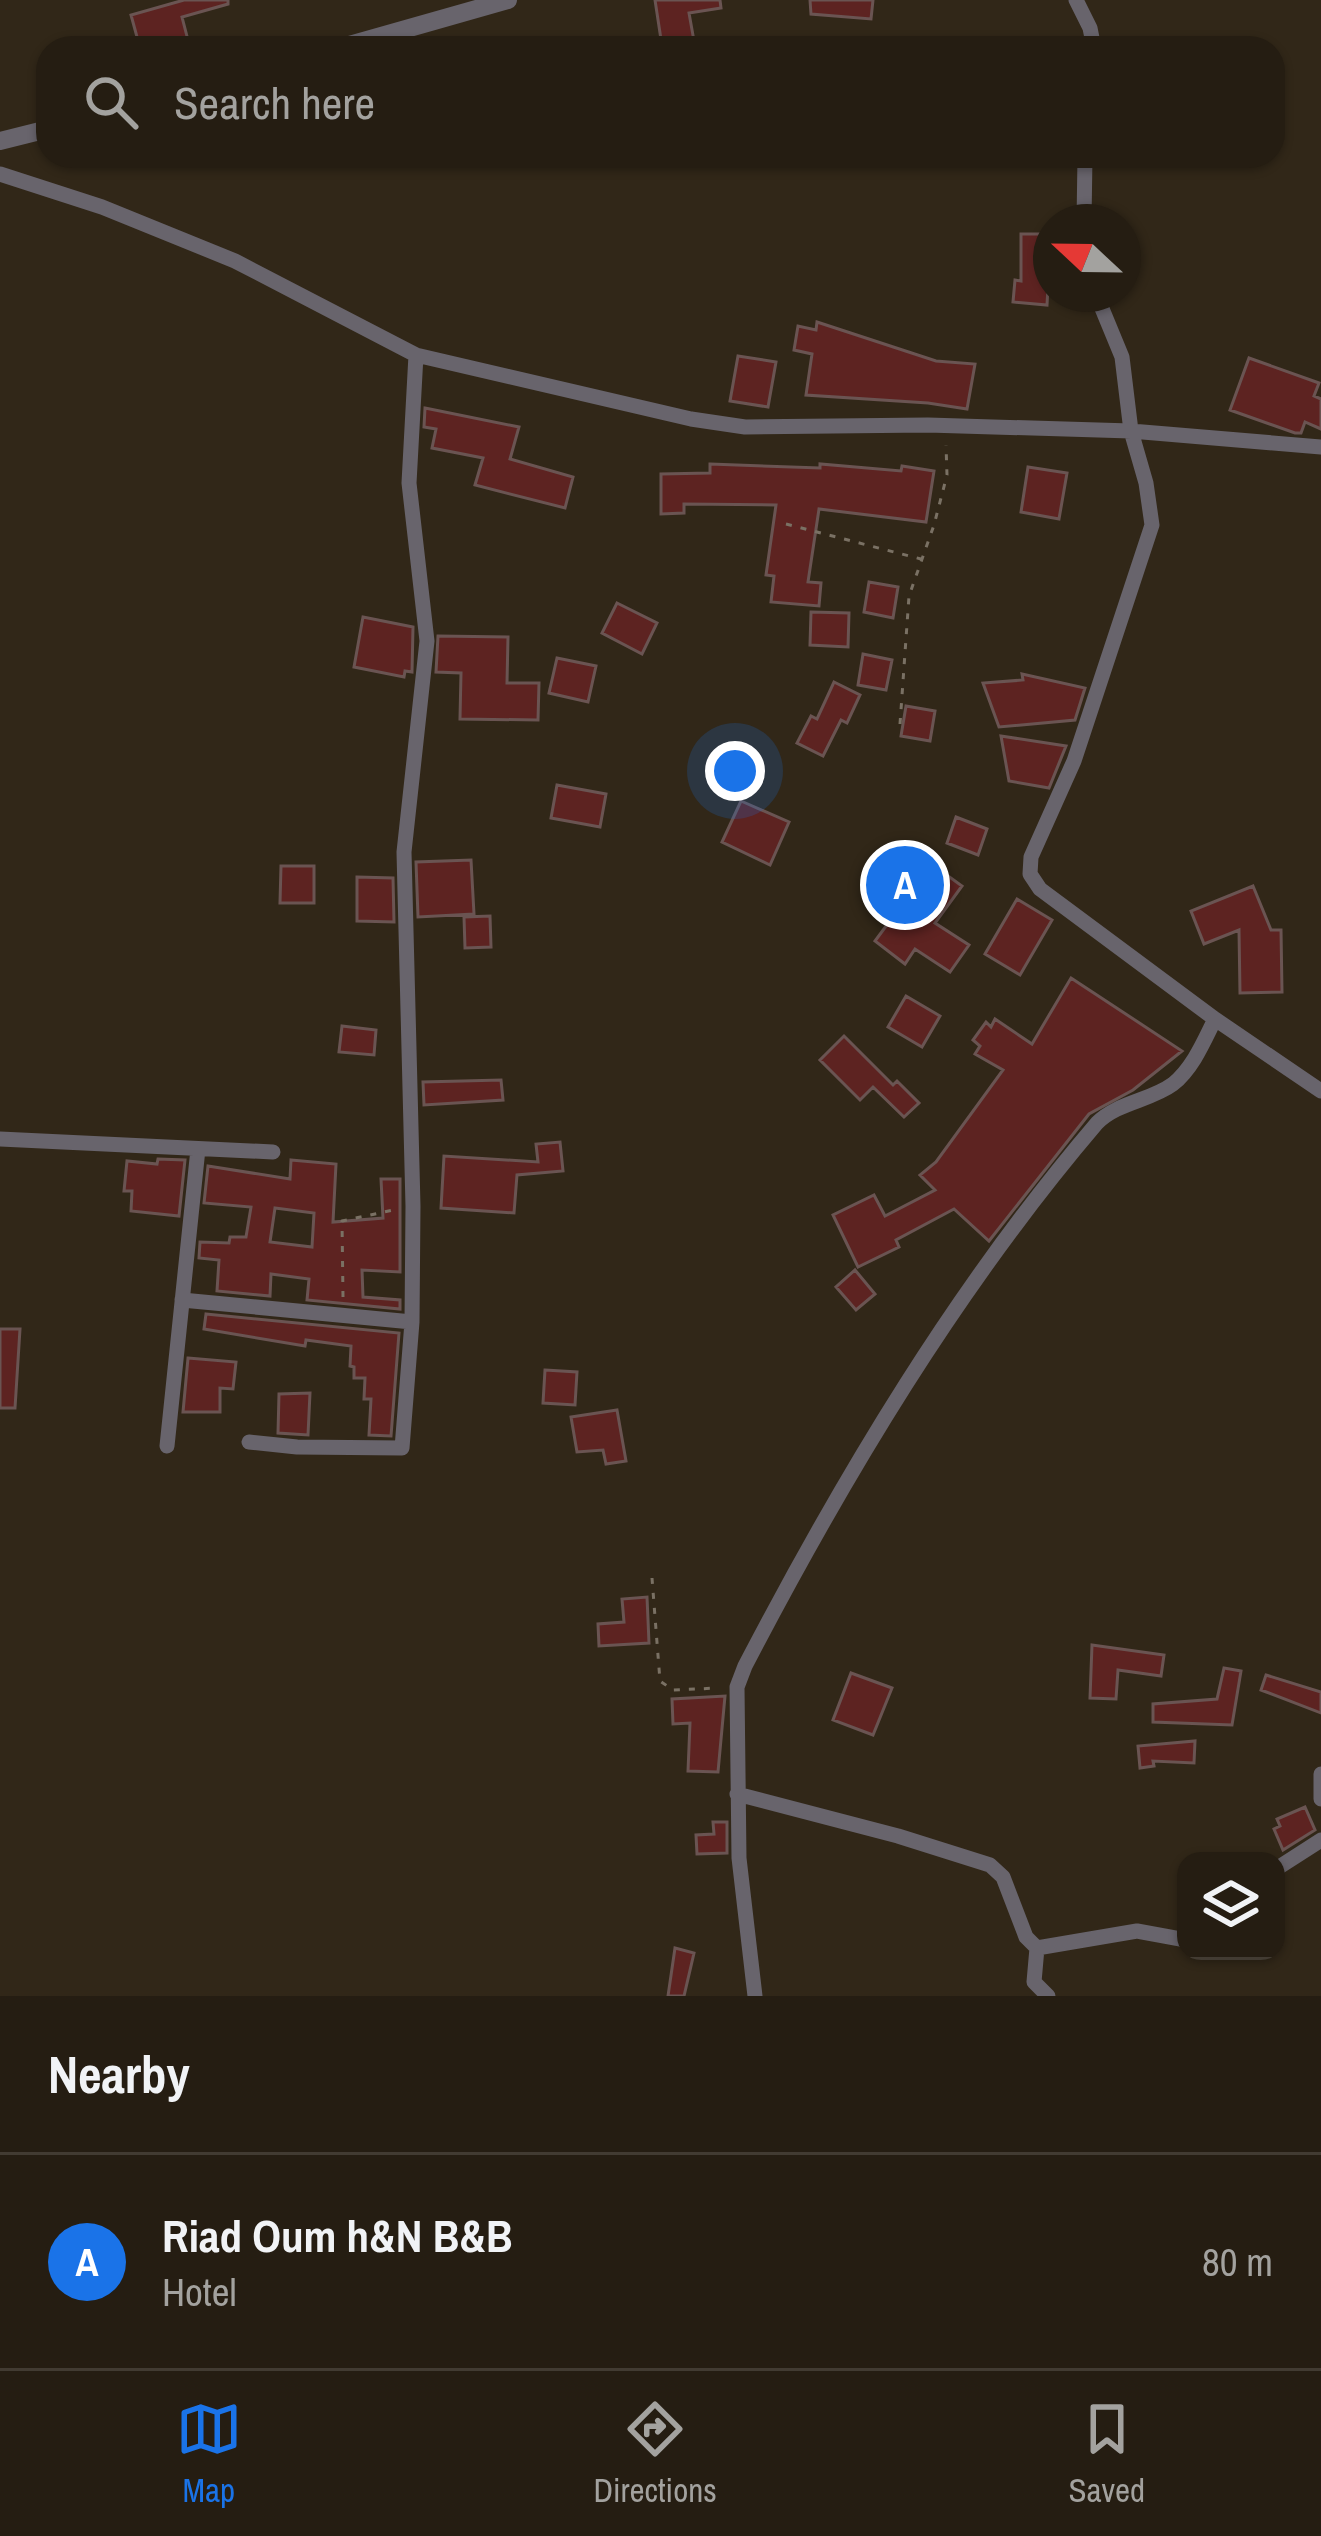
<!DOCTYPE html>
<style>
:root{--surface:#251d12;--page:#312a20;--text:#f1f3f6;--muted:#a3a29f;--line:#423b32;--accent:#1a73e8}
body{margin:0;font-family:"Archivo Narrow",sans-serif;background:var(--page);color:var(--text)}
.controls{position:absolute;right:36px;bottom:36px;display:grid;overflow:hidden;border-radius:24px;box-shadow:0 3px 9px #0004}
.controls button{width:108px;height:108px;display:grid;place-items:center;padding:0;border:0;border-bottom:3px solid var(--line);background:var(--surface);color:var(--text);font:60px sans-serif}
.compass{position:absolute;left:1033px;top:204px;width:108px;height:108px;border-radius:50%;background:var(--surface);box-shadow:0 3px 9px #0004;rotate:292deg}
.you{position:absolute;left:735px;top:771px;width:42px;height:42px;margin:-30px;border:9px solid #fff;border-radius:50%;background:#1a73e8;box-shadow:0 0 0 18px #1a73e833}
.badge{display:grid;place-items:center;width:78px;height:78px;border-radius:50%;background:var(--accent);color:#fff;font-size:39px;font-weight:700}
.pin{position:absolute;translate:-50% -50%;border:6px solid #fff;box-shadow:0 3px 12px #0006}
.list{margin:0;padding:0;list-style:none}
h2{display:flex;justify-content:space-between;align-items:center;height:156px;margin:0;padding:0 48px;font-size:51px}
h2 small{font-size:39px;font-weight:400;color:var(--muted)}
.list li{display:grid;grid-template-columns:78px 1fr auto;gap:36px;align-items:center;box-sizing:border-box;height:216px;padding:0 48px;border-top:3px solid var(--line)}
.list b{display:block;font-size:45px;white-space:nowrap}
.list p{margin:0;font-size:39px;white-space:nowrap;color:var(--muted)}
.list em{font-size:39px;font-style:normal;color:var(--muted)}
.icon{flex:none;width:66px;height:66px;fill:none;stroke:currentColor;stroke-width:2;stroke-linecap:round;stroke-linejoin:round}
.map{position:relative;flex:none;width:1321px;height:1996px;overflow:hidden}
.search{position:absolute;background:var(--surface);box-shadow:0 3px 9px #0004;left:36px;right:36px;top:36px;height:132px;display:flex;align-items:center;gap:30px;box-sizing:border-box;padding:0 42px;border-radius:36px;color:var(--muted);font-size:45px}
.sheet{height:372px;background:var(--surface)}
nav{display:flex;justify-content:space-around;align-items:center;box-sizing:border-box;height:168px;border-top:3px solid var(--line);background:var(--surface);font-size:33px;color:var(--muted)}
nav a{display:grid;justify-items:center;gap:6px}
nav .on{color:var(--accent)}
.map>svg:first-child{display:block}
</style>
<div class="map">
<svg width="1321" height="1996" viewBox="0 0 1321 1996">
<rect width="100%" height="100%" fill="#312718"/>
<path fill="#5d2321" stroke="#6a5452" stroke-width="3" fill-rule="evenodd" d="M184,0H228V4L182,17L190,48H140L131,15Z
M655,0H720L721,8L689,13L694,41L662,46Z
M810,0H873L871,19L811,14Z
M1021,234H1051L1047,305L1013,302L1015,280L1021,281Z
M817,322L936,361L975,364L967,409L928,403L806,395L812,354L794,350L798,326L816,330Z
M738,356L776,362L768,407L730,401Z
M1249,358L1319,383L1314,396L1321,399V429L1305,422L1301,433H1295L1230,410Z
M425,408L519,427L510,459L573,477L565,508L475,485L483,458L432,448L436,429L424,427Z
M710,464L820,468V464L901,471L902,466L934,471L926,522L819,509L808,582L821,583L819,606L771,602L774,576L766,575L776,505L684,504V513L661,514V474L710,473Z
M1028,467L1067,473L1059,519L1021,512Z
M869,582L898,587L893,618L864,612Z
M617,603L657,623L642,654L602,633Z
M811,612L849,613L848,647L810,645Z
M363,617L413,627L412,672L405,671L404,677L354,667Z
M438,636L508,637L507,683H539L538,720L460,719L461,673L436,672Z
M863,654L892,660L886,690L858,685Z
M557,658L596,666L588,702L549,693Z
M1022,674L1085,688L1075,720L999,727L983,683L1023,680Z
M834,682L860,695L847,723L841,720L823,756L797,743L811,716L817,719Z
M906,706L935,711L930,741L901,736Z
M1001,736L1066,746L1049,788L1009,781Z
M557,785L606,794L600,827L551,818Z
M741,801L789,822L770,865L722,842Z
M956,817L987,829L978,855L947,843Z
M915,852L962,886L935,923L969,945L950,972L915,949L905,964L875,941L901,906L884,893Z
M471,860L474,914L418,917L416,862Z
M281,866H314V903H280Z
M357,877L393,878L394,922L357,921Z
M1253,886L1271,930H1281L1282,992L1240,993L1239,930L1204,944L1191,911Z
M1017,899L1052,920L1020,975L985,954Z
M490,916L491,947L465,948L464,917Z
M1071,978L1182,1051L1133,1090L1089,1114L989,1241L954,1209L896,1240L899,1247L858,1267L833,1215L874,1195L885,1216L935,1190L920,1175L936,1162L1003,1070L975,1054L980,1046L973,1040L986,1022L991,1027L995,1019L1032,1044Z
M906,996L940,1016L922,1047L888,1027Z
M342,1026L376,1030L374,1055L339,1052Z
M844,1036L893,1085L897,1081L919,1103L904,1117L873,1087L860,1100L820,1060Z
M501,1080L503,1100L424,1105L423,1082Z
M560,1142L563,1171L517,1175L514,1213L441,1208L444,1156L538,1162L536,1144Z
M158,1159L185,1160L179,1216L131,1211L132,1191H124L127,1161L157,1164Z
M291,1160L336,1164L333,1222L383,1218L381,1179H400V1272L362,1270L363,1297L400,1300V1309L307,1300L309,1279L271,1274L270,1296L217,1291L219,1260L199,1258L200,1242L229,1243L230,1237H246L251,1207L204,1203L208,1166L290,1179ZM275,1208L314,1213L312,1247L270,1242Z
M855,1270L875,1294L856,1310L836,1287Z
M206,1314L399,1333L391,1436L369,1435L371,1399H364L365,1378H354V1367L350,1366L351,1346L306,1340L305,1346L204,1329Z
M0,1329H20L15,1408H0Z
M188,1358L236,1362L233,1389L220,1388V1412H183Z
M545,1370L577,1372L575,1405L543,1403Z
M310,1393L308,1435L278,1433L279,1394Z
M617,1410L626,1461L606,1464L603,1450L577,1452L571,1417Z
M647,1597L649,1643L599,1646L598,1624L624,1622L622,1599Z
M1092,1645L1164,1655L1161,1676L1118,1670L1116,1699L1090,1698Z
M1224,1668L1241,1671L1232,1725L1153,1722V1704L1217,1699Z
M851,1673L892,1688L873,1735L833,1720Z
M1266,1675L1321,1692V1713L1261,1690Z
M725,1696L718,1772L688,1771L690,1723L673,1724L672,1699Z
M1195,1741L1194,1763L1153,1761L1154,1766L1140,1768L1138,1746Z
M1305,1807L1315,1830L1283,1850L1274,1829L1280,1826L1277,1819Z
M713,1822H727V1853L697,1854L696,1835L714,1834Z
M675,1948L694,1953L684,1996H668Z"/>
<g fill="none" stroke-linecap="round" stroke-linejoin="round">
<path stroke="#7a7164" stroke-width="3" stroke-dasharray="6 9" stroke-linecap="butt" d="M786,524L921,559
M900,724L909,596L934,525L947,475L946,445
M343,1297L342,1221L398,1209
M652,1578L660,1681L673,1690L718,1688"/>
<path stroke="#68646c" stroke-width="15" d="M1076,0L1090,28L1094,48
M0,174L102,207L235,261L416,355L691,419L745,427L928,425L1131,431L1321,447
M1084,222L1085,156
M1215,1019L1321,1091
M0,1139L273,1152
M182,1300L412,1322
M249,1442L297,1447L402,1448L412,1322L413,1206L404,852L427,641L409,483L416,355
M167,1446L198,1149
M1321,1774V1799
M737,1794L898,1836L990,1865L1003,1877L1026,1937L1037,1948L1137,1931L1186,1940
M1276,1869L1321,1840
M1037,1948L1034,1982L1048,1996
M755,1996L739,1858L737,1687L745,1666C844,1476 957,1287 1097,1123C1118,1102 1150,1101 1173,1084C1193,1068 1204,1041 1215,1019L1040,889L1030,874L1031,857L1074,761L1152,525L1146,483L1131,431L1122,357L1096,294"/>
<path stroke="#68646c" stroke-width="18" d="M339,48L508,0
M0,141L48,129"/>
</g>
</svg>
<div class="controls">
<button><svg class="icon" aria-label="layers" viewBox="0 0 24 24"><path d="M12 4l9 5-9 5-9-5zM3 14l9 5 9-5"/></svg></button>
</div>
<svg class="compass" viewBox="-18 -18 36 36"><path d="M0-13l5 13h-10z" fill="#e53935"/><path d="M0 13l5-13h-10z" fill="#a3a29f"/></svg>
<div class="you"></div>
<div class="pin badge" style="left:905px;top:885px">A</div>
<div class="search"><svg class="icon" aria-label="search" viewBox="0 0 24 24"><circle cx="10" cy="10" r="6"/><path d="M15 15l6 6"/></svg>Search here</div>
</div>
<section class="sheet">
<h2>Nearby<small></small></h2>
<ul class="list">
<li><span class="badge">A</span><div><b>Riad Oum h&amp;N B&amp;B</b><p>Hotel</p></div><em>80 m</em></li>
</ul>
</section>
<nav>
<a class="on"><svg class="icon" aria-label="map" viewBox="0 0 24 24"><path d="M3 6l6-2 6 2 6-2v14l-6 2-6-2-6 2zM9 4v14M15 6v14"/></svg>Map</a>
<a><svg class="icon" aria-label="directions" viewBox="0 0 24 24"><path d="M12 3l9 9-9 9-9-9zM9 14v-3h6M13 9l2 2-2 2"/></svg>Directions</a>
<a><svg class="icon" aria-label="saved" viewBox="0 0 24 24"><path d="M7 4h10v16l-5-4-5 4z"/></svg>Saved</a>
</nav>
